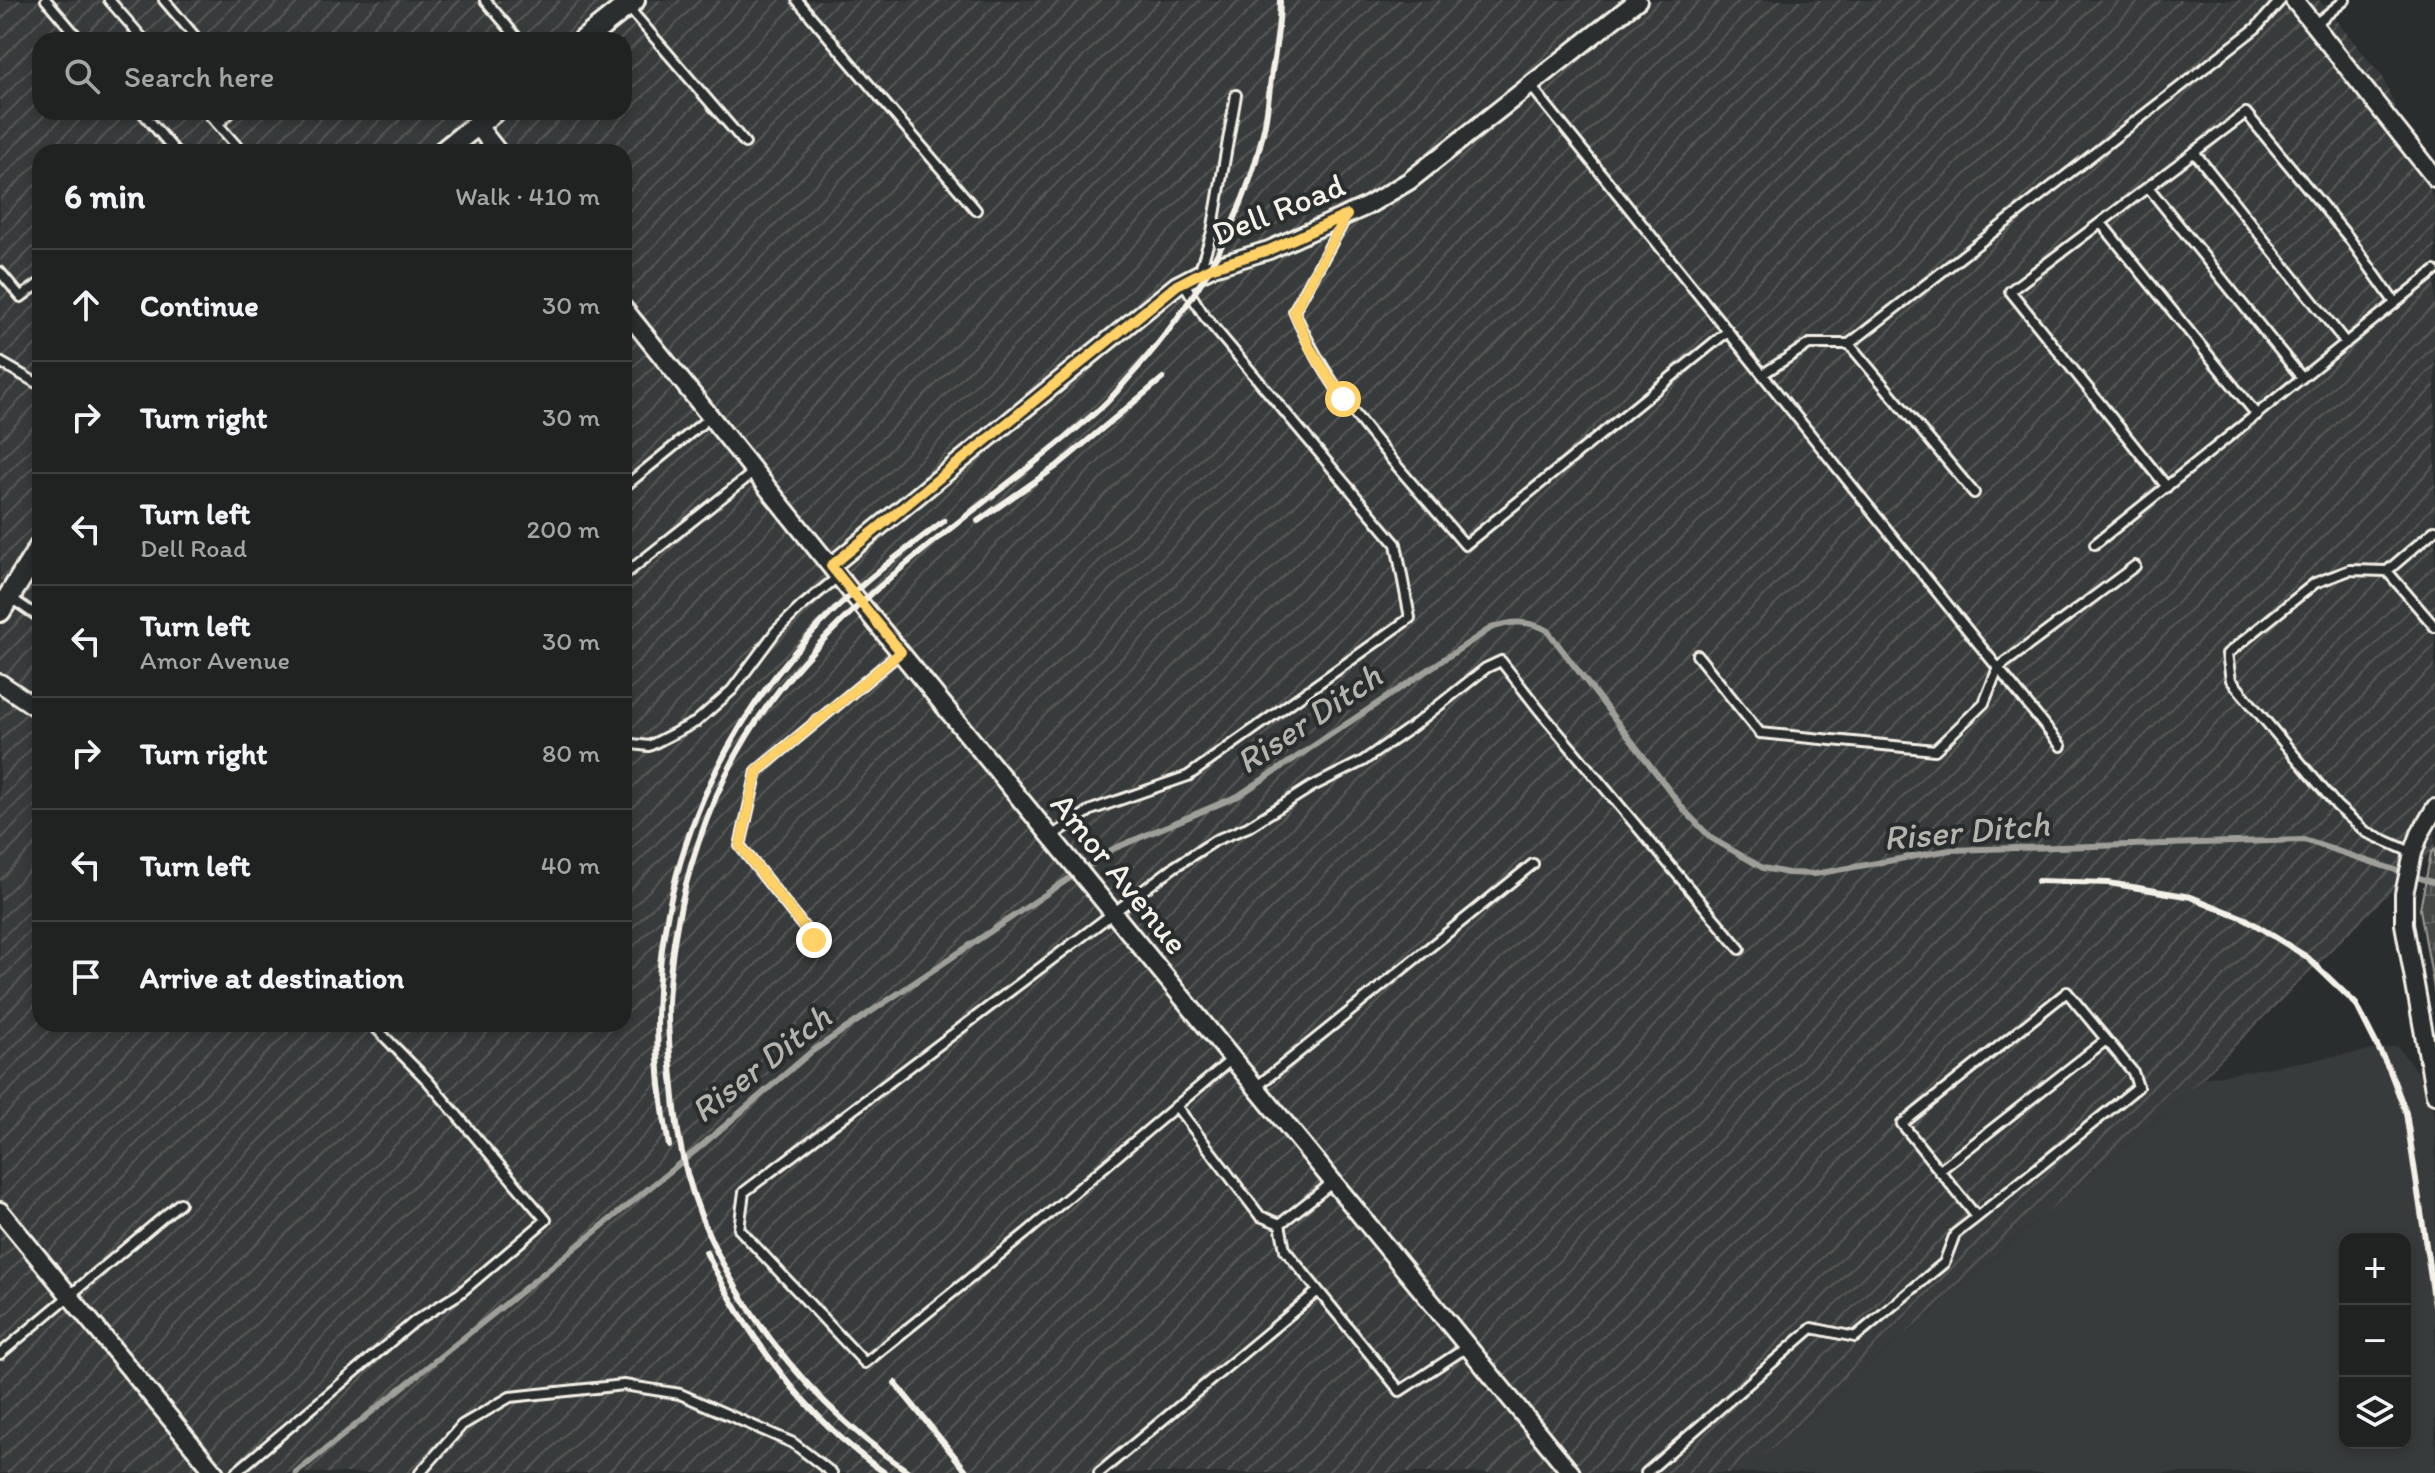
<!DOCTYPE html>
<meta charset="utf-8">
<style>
:root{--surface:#202222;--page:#282a2a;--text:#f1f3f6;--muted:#a2a4a5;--line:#3d3f40}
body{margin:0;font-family:Itim,sans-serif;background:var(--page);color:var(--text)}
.controls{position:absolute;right:24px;bottom:24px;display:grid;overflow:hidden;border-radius:16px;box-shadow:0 4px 12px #0003}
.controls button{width:72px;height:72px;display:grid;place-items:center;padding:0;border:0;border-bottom:2px solid var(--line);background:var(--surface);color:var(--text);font:40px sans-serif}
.stop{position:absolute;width:24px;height:24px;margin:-18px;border:6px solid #ffd166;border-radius:50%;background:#fff}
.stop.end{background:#ffd166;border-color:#fff;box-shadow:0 2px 8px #0008}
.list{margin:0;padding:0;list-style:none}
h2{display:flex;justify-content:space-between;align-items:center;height:104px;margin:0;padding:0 32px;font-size:34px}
h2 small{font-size:26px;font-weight:400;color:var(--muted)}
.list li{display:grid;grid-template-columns:52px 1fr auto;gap:24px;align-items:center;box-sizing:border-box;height:112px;padding:0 32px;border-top:2px solid var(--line)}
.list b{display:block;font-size:30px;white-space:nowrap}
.list p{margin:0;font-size:26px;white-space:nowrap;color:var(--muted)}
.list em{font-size:26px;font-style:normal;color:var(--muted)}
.icon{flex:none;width:44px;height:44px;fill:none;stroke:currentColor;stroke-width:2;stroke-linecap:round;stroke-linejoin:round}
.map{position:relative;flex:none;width:2435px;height:1473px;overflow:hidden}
.search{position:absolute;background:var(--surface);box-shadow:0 4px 12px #0003;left:32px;top:32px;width:600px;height:88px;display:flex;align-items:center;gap:20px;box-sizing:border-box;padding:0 28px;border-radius:24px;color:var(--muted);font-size:30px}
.panel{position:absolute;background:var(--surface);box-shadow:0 4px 12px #0003;left:32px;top:144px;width:600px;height:888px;border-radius:24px}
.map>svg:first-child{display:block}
</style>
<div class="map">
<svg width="2435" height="1473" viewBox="0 0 2435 1473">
<defs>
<pattern id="industrial-furrows" width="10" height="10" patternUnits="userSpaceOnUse" patternTransform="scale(2)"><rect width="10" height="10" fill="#373a3a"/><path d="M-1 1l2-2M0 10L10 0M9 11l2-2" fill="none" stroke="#555756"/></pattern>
<pattern id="wetland-marsh" width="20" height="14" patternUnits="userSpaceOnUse" patternTransform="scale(2)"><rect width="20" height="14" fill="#444645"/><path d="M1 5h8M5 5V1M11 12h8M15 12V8" fill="none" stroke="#606160"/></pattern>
</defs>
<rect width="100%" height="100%" fill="#2a2d2e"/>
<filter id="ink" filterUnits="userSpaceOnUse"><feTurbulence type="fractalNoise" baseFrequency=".0125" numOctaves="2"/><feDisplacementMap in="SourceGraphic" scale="16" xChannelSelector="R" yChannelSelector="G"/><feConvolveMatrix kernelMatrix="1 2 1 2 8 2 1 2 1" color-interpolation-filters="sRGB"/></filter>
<g filter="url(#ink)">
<path fill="#373a3a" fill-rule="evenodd" d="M2397,1046L2428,1085L2435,1125V1473H1743L2203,1078ZM2345,1239H2405V1443H2345Z"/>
<path fill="url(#industrial-furrows)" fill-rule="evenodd" d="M0,0H2319L2382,76L2435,202V848L2203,1078L1743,1473H0ZM40,40H624V112H40ZM40,152H624V1024H40Z"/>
<path fill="url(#wetland-marsh)" stroke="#9c9c96" stroke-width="2" d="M2435,849V994L2420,909L2431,853Z"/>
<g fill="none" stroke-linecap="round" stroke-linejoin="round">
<path stroke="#9f9f9a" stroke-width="6" d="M296,1473L700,1147L811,1052L1113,849L1238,796L1491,628C1512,621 1527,620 1547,630L1685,811L1711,838L1763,868L1788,873L1815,874L1950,850L2304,840L2435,883"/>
<g stroke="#f4f1e8" stroke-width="14">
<path id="service" d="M46,0L80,40
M109,0L144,40
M164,0L198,40
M485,0L519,40
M797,0L976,210
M627,6L745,143
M2314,25L2345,0
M1531,86L1998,668L2135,566
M142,112L176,152
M207,112L242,152
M218,124L231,112
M2194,152L2346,343
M2148,187L2302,378
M1345,219L1294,311C1331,400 1403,471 1465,545L1728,331
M2101,223L2257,415
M0,272L21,297L40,283
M1199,273L1212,232L1236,95
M1849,344L1974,493
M0,362L40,385
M1763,374L1809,344H1849L2256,28L2281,0
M624,487L710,417
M2167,487L2010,291L2246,113L2349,238L2395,303
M2435,530L2387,571L2435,627
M2095,544L2435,271
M2387,571L2350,570L2315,583L2227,654L2231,680L2337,806L2366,832L2413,853
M624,575L754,472
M11,598L40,618
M1697,655L1760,733L1935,750L1984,703L1998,668L2061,746
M624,743L649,746L696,722L732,690L776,631L802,606L839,576
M1052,836L1091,810L1188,776L1410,618L1396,544L1205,317L1183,282
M814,940L740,846L757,771L900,653
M1232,1059L1025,1234L865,1363L739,1229L744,1192L1174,867L1216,840L1248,827L1311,787L1363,761L1413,726L1486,668L1501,661L1540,711L1740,949
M1256,1087L1533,864
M1176,1106L1260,1216L1280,1224L1333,1182
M1939,1171L2106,1040
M1280,1224L1285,1250L1400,1391L1467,1347
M0,1354L180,1203
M235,1473L415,1321L459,1294L546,1220L427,1080L372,1024
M420,1473L462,1425L510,1397L624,1385L680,1394L793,1443L832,1473
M1099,1473L1318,1291
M1646,1473L1812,1328L1855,1337L1944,1263L1955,1234L1977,1217L2138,1087L2133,1072L2067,992L1902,1124L1977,1217"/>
</g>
<g stroke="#f4f1e8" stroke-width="22">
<path id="minor" d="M2294,0L2435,178
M477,125L498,152
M624,309L860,603L1571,1473
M831,566L1177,285L1210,268L1269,250L1367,206L1409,181L1638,0
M0,683L40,710
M2435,808L2420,834L2413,853L2404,894V924L2435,1095
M0,1211L215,1473"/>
</g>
<g stroke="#f4f1e8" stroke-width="26">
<path id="tertiary" d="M584,40L634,0
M443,152L493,112
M0,611L40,547"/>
</g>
<use href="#service" stroke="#2a2d2e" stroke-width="8"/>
<use href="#minor" stroke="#2a2d2e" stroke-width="16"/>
<use href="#tertiary" stroke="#2a2d2e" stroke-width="20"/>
<path stroke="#f4f1e8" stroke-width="6" d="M978,521L1057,466L1163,378
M2038,881L2109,883L2191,897L2246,919L2307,957L2356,1004L2390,1071L2406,1113L2435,1305
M669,1146C633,960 679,781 806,639C847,594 895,557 944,521
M706,1252C747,1337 807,1419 885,1473
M895,1383L968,1473
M910,1473C792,1392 690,1256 675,1109C672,1075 667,1037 668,1002C673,899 708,786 770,702C857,585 987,507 1096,412C1110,401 1121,386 1133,373C1194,306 1243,222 1263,133C1268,113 1269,91 1272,71C1276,47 1280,24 1280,0"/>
</g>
</g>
<g fill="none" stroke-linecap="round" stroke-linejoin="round" filter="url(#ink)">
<path stroke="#ffd166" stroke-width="10" d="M814,940L740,846L757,771L901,652L831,566L1177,285L1210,268L1269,250L1347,215L1294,311L1310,348L1343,399"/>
</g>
<g text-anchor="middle" stroke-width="8" stroke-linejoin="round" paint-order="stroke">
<g font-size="34" fill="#f4f1e8" stroke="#2a2d2e">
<text transform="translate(1278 209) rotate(-22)" y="12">Dell Road</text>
<text transform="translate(1120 873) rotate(51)" y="12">Amor Avenue</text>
</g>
<g font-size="36" font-style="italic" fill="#b5b3ae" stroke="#2a2d2e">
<text transform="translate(1308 718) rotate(-34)" y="13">Riser Ditch</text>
<text transform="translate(1966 830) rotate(-5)" y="13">Riser Ditch</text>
<text transform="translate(760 1063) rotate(-38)" y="13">Riser Ditch</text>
</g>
</g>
</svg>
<div class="controls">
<button>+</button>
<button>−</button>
<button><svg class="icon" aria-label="layers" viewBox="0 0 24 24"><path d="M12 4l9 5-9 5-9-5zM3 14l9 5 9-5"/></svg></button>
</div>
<div class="stop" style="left:1343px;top:399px"></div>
<div class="stop end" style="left:814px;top:940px"></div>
<div class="search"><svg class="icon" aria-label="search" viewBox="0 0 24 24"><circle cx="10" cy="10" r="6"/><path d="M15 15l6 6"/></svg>Search here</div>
<section class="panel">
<h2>6 min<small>Walk · 410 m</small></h2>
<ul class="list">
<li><svg class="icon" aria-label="ahead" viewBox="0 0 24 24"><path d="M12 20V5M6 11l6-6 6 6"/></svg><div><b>Continue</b></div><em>30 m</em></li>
<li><svg class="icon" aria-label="right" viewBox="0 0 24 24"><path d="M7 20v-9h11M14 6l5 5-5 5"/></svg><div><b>Turn right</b></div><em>30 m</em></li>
<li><svg class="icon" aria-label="left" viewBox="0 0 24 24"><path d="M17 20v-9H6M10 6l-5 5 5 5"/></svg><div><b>Turn left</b><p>Dell Road</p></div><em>200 m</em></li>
<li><svg class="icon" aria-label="left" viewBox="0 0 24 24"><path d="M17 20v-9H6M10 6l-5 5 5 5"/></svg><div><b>Turn left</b><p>Amor Avenue</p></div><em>30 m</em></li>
<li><svg class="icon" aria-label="right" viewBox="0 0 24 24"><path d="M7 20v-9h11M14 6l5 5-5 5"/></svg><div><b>Turn right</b></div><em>80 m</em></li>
<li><svg class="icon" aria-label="left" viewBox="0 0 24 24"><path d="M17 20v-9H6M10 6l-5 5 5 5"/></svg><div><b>Turn left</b></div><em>40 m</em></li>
<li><svg class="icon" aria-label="arrive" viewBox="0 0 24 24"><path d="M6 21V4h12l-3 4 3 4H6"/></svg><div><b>Arrive at destination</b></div></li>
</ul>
</section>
</div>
